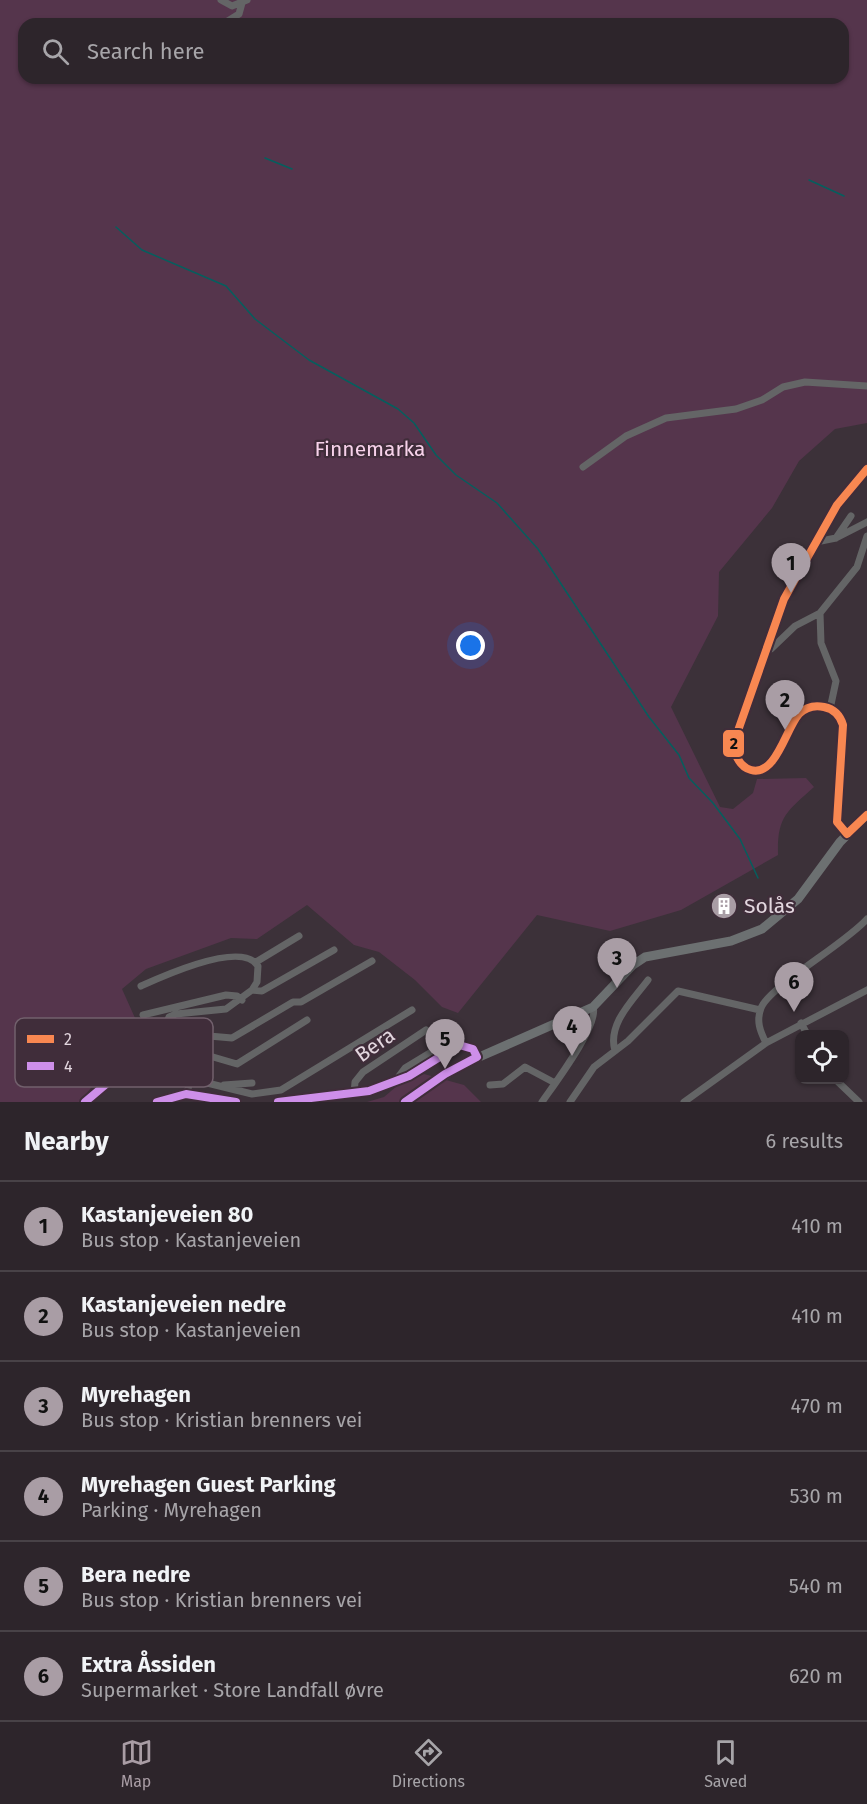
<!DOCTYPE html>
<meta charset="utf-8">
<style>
:root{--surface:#2d252b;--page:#393137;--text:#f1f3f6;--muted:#a7a5a9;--line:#484247;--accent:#a99da5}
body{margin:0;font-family:"Fira Sans",sans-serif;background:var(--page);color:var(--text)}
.controls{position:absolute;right:18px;bottom:18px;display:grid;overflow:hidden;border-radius:12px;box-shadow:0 2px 4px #0004}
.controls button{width:54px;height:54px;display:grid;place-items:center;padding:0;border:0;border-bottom:2px solid var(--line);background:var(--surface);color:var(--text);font:30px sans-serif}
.you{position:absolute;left:471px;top:646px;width:21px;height:21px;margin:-15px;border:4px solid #fff;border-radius:50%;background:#1a73e8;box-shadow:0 0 0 9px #1a73e833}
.badge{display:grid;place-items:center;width:39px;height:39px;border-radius:50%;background:var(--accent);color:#111;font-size:20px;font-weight:700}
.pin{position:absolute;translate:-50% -50px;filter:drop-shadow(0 2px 3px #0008)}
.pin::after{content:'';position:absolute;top:32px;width:21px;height:18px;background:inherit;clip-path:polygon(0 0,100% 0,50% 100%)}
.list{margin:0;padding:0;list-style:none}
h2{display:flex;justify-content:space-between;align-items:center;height:78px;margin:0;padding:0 24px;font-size:26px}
h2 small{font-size:20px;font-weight:400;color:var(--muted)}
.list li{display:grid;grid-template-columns:39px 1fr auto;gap:18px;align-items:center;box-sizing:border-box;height:90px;padding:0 24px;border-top:2px solid var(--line)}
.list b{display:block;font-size:22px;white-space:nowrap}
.list p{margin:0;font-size:20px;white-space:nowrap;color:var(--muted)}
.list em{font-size:20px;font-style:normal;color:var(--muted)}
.icon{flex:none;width:33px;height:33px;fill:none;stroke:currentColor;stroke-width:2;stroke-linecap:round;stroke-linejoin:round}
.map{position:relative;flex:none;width:867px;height:1102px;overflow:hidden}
.search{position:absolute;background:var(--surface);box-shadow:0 2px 4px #0004;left:18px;right:18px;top:18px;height:66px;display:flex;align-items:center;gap:15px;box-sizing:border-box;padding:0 21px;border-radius:18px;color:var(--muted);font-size:22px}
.sheet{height:618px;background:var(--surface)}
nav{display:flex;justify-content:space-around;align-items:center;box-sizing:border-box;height:84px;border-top:2px solid var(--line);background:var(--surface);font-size:16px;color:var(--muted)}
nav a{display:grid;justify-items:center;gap:3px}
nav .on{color:var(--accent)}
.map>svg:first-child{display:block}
</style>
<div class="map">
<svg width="867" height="1102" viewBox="0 0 867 1102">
<rect width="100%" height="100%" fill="#3c3139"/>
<path fill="#55354c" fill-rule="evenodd" d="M0,0H867V423L835,429L799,461L772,508L719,572L718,616L671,707L720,807L733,809L753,793L757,779L806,778L814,787C786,812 777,817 778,855L681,910L610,931L537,915L458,1013L442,1007L415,980L379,952L354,945L307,905L257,939L231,938L146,969L122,989L144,1038L136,1057L94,1084L80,1102H0ZM24,24H843V78H24Z
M424,1074L464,1085L481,1102H367L384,1097L397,1086Z"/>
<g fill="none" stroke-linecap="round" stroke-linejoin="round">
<path stroke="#055f5e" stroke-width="1.5" d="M265,158L292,169
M809,180L844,196
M116,227L142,250L226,286L255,319L309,360L398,409L414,423L436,455L456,475L497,503L538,549L649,717L679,755L689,778L713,803L740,839L758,878"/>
<path stroke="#646566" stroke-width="7" d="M221,0L232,6L247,0
M223,24L239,14L242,3
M583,467L626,436L666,418L736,409L762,400L783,387L805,382L867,386
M836,538L851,516
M816,542L836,538L867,522
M766,649H771L795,626L820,613
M830,709L836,681L821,643L820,613L857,567L867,536
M847,834L837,822L843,725C842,717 836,711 829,708C793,694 787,745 771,763C753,782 735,764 733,745L784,599L837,505L867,469
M256,962L299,936
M141,986C163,976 242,940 258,966L257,982L252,990
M143,1015L226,995L237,996L242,1000
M801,1023L807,1034
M209,1036L210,1027L206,1024L176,1033L171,1031L167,1022L169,1017L176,1014L226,1009L252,990L262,991L334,950
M766,1043C760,1031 756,1021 761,1008C770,986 845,944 867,919
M164,1046L209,1036L232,1038L293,1002H301L372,961
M615,1051C607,1024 633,1000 648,980
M166,1052H196L237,1064L307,1020
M401,1079L399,1076L405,1068L438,1048
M836,1080L859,1102
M224,1085L252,1083
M490,1085L503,1084L525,1067L555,1083
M187,1093L190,1081L195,1080L252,1094L281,1090L412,1010
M354,1094L355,1082L363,1072L426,1030
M85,1102C100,1081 143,1065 166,1052L162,1043L157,1042L152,1046L148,1062
M157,1102C183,1086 208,1097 236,1102
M278,1102L369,1091L409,1076L459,1045L470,1047L477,1057
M542,1102C553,1086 600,1024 593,1007
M570,1102L594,1067L628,1041L678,991L760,1010
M684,1102L766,1043L867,990"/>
<path stroke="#6c7071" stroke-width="9" d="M405,1102L461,1065L593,1007L633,965L645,957L731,941L762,929L798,899L840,842L867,815"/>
<g stroke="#402d3a" stroke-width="12">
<path id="bus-1" d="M867,469L837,505L784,599L733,745C735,755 740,767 751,770C776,777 786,728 799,714C806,707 815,705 824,707C834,709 840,715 843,725L837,822L847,834L867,815"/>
</g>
<g stroke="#402d3a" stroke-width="12">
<path id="bus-2" d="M157,1042L162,1043L166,1052L148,1061L152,1046Z
M85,1102L111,1080L148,1061
M157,1102L186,1094L236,1102
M278,1102L369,1091L409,1076L459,1045L473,1049L477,1057L445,1074L405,1102"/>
</g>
<use href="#bus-1" stroke="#f88751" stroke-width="8"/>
<use href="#bus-2" stroke="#ce8fe9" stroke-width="8"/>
</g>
<defs>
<g id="building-disc" transform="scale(1.35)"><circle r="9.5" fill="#a99da5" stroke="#402d3a"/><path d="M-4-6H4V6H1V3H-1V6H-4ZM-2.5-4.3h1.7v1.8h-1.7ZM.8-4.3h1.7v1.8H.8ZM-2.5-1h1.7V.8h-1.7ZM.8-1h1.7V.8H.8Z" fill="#fff"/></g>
</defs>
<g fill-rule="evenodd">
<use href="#building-disc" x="724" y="906"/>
</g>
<g text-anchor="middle" stroke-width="4.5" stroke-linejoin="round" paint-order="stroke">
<g font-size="21" fill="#f7d2ea" stroke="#402d3a">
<text x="370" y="456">Finnemarka</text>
</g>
<g font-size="21" fill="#e3d7df" stroke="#402d3a" text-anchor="start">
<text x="744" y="913">Solås</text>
</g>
<g font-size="21" fill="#e3d7df" stroke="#402d3a">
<text transform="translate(375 1045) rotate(-35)" y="7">Bera</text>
</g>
</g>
<rect x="15" y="1018" width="198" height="69" rx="9" fill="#402d3a" stroke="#71606c" stroke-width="1.5"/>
<rect x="27" y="1035" width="27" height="8" fill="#f88751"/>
<rect x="27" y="1062" width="27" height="8" fill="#ce8fe9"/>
<g font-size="16" fill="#e3d7df">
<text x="64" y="1045">2</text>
<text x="64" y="1072">4</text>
</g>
<rect stroke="#402d3a" stroke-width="2" x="722" y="729" width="23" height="29" rx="6" fill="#f88751"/>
<g font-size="16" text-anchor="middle" font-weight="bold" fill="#111">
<text x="734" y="749">2</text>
</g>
</svg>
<div class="controls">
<button><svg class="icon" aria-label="locate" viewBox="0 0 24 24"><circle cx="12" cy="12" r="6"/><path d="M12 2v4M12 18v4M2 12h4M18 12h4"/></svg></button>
</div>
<div class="you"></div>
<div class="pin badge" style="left:791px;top:593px">1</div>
<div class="pin badge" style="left:785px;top:730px">2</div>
<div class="pin badge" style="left:617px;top:988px">3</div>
<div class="pin badge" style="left:572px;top:1056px">4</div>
<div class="pin badge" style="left:445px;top:1069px">5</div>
<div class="pin badge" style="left:794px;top:1012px">6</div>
<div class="search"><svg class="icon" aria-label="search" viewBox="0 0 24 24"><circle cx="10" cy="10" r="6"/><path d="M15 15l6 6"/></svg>Search here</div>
</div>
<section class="sheet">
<h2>Nearby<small>6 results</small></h2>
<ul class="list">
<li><span class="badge">1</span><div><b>Kastanjeveien 80</b><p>Bus stop · Kastanjeveien</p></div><em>410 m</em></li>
<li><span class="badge">2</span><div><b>Kastanjeveien nedre</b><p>Bus stop · Kastanjeveien</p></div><em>410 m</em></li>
<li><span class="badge">3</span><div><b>Myrehagen</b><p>Bus stop · Kristian brenners vei</p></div><em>470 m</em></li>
<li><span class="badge">4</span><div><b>Myrehagen Guest Parking</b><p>Parking · Myrehagen</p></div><em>530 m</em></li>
<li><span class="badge">5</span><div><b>Bera nedre</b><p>Bus stop · Kristian brenners vei</p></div><em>540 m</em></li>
<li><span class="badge">6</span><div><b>Extra Åssiden</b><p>Supermarket · Store Landfall øvre</p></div><em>620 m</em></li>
</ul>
</section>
<nav>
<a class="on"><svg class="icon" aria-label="map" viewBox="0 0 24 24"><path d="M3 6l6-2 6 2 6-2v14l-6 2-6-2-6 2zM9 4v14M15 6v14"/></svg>Map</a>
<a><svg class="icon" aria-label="directions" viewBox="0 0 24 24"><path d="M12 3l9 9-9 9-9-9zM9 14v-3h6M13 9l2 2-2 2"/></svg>Directions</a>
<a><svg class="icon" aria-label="saved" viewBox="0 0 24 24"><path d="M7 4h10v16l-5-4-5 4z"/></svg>Saved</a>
</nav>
